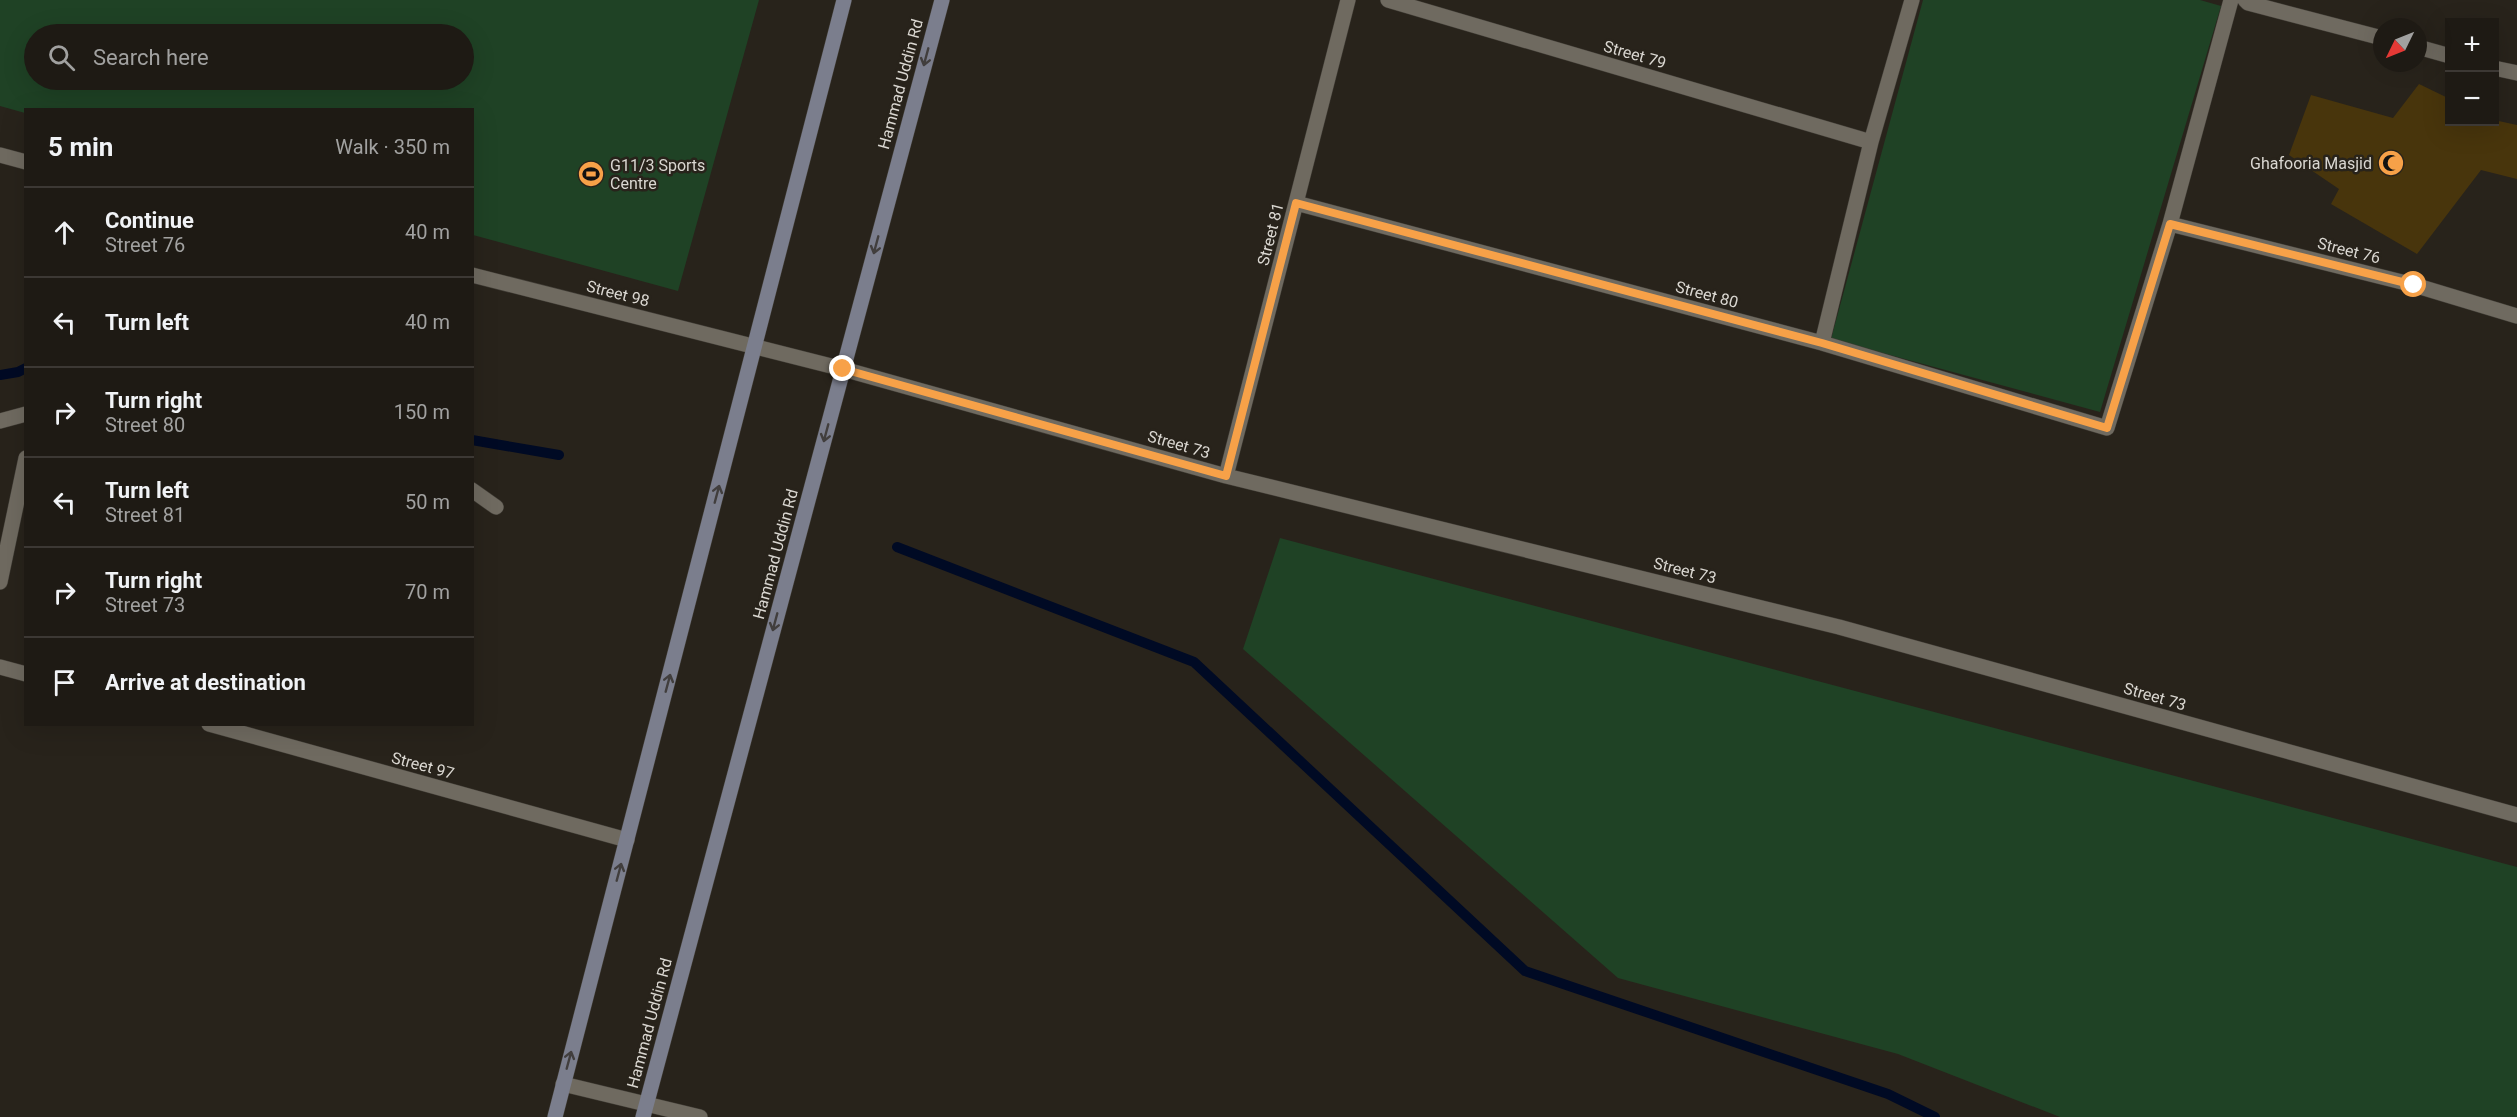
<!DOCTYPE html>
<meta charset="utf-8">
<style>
:root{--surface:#1e1a14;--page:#2b2722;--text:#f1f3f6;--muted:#a1a1a0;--line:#3c3834}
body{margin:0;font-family:Roboto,sans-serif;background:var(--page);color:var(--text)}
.controls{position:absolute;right:18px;top:18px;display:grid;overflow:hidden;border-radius:0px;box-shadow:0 6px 24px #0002}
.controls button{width:54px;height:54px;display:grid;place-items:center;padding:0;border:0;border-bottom:2px solid var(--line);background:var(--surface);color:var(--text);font:30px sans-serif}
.compass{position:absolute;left:2373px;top:18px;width:54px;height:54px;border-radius:50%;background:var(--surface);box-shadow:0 6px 24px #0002;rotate:227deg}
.stop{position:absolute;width:18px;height:18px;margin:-14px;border:4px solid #f7a148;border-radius:50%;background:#fff}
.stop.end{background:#f7a148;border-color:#fff;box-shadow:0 2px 6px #0008}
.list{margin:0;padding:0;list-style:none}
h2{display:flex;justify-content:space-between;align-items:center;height:78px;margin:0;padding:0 24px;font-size:26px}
h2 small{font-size:20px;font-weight:400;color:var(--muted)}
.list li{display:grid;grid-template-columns:39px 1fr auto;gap:18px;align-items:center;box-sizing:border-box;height:90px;padding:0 24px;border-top:2px solid var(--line)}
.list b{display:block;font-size:22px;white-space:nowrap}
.list p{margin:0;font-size:20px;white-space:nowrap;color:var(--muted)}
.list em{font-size:20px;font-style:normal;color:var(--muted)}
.icon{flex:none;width:33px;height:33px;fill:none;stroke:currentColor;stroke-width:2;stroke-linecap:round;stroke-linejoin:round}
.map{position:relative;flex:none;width:2517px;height:1117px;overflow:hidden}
.search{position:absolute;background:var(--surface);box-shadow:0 6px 24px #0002;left:24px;top:24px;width:450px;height:66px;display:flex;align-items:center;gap:15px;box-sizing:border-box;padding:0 21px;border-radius:33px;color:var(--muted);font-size:22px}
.panel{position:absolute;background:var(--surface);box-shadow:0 6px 24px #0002;left:24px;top:108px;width:450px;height:618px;border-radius:0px}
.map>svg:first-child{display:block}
</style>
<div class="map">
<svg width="2517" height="1117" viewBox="0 0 2517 1117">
<rect width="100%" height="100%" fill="#28231b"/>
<path fill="#1f4225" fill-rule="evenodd" d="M0,0H759L678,291L473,235L472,110H26L25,113L0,106ZM34,34H464V80H34Z
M1923,0H2200L2221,6L2100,412L1831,339Z
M1280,538L2517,867V1117H2060L1898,1054L1618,978L1243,649Z"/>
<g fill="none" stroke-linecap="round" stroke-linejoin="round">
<path stroke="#000a24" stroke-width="10" d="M0,375L18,372L26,368
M472,440L559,455
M897,547L1194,662L1525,971L1888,1094L1935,1117"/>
</g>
<path fill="#48350c" d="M2419,84L2450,99V122H2494V120L2517,125V179L2481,170L2417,254L2331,204L2339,189L2289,155L2311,95L2393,118Z"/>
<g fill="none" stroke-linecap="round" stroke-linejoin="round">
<g stroke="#413d36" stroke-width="16">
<path id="street" d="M1388,0L1871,142
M2245,0L2248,3L2382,38
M2418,47L2450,56
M2494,68L2517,73
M0,155L26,162
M1296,203L1822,343L2107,428L2170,224L2231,0
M2170,224L2414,285L2517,316
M472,275L843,369L1226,476L1839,627L2517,815
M1822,343L1871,142L1912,0
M0,421L26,414
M1226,476L1348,0
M472,490L496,507
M0,582L26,458
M0,667L26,674
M209,724L627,840
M563,1084L700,1117"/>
</g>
<g stroke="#413d36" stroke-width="16">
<path id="secondary" d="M555,1117L844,0
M643,1117L942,0"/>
</g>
<use href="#street" stroke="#6f6a60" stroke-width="15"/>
<use href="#secondary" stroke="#7b7e8d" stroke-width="15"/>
</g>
<defs><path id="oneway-shaft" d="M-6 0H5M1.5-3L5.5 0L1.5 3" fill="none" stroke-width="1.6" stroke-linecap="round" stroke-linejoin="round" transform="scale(1.5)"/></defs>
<g stroke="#413e3d">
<use href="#oneway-shaft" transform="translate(926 57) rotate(105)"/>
<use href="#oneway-shaft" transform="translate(876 245) rotate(105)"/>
<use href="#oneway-shaft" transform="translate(826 433) rotate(105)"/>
<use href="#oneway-shaft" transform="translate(717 494) rotate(-75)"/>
<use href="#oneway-shaft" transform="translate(775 622) rotate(105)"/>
<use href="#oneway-shaft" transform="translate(668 683) rotate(-75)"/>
<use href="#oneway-shaft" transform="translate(619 872) rotate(-75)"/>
<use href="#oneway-shaft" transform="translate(569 1060) rotate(-75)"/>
</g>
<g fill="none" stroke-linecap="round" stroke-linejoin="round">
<path stroke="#f7a148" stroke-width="8" d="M843,369L1226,476L1296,203L1822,343L2107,428L2170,224L2414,285"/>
</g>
<defs>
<g id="mosque-disc" transform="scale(1.35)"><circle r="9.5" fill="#f7a148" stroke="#28231b"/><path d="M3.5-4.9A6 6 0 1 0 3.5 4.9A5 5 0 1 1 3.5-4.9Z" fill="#111"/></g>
<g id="stadium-disc" transform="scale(1.35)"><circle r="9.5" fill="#f7a148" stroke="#28231b"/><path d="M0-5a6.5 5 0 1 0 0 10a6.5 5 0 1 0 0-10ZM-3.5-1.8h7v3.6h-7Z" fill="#111"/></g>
</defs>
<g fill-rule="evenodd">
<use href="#mosque-disc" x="2391" y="163"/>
<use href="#stadium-disc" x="591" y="174"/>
</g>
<g text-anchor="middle" stroke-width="5" stroke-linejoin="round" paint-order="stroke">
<g font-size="16" fill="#dad7d1" stroke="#28231b">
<text transform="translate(1635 54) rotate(16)" y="6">Street 79</text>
<text transform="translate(900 84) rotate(-75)" y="6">Hammad Uddin Rd</text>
<text transform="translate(1270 234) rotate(-76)" y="6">Street 81</text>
<text transform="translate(2349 250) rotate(14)" y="6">Street 76</text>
<text transform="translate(618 293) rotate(14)" y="6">Street 98</text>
<text transform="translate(1707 294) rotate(15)" y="6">Street 80</text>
<text transform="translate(1179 444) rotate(16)" y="6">Street 73</text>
<text transform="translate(775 554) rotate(-75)" y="6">Hammad Uddin Rd</text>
<text transform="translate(1685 570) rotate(14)" y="6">Street 73</text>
<text transform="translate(2155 696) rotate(16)" y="6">Street 73</text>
<text transform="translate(423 765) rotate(15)" y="6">Street 97</text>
<text transform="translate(649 1023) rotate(-75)" y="6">Hammad Uddin Rd</text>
</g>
<g font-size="16" fill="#dad7d1" stroke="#28231b" text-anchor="end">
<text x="2372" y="169">Ghafooria Masjid</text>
<text x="610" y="171" text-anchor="start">G11/3 Sports<tspan x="610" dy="18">Centre</tspan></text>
</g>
</g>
</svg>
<div class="controls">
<button>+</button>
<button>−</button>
</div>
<svg class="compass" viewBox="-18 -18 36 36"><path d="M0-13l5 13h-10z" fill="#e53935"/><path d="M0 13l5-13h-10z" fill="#a1a1a0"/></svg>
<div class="stop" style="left:2414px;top:285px"></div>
<div class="stop end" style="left:843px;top:369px"></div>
<div class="search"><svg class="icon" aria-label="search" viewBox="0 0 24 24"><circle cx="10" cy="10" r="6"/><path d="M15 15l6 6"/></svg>Search here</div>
<section class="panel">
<h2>5 min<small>Walk · 350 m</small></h2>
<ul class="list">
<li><svg class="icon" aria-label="ahead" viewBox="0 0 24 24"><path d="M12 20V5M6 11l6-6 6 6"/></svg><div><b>Continue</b><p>Street 76</p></div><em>40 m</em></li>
<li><svg class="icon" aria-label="left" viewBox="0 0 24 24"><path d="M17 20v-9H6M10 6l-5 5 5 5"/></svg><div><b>Turn left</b></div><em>40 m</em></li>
<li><svg class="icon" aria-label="right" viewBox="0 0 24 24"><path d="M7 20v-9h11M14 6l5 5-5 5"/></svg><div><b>Turn right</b><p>Street 80</p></div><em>150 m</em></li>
<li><svg class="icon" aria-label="left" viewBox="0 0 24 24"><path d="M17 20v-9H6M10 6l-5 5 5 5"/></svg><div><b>Turn left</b><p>Street 81</p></div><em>50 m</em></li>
<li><svg class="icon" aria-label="right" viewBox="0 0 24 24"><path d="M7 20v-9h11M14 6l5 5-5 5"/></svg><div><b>Turn right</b><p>Street 73</p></div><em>70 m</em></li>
<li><svg class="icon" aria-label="arrive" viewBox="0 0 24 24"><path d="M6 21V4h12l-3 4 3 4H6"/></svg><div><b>Arrive at destination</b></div></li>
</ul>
</section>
</div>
